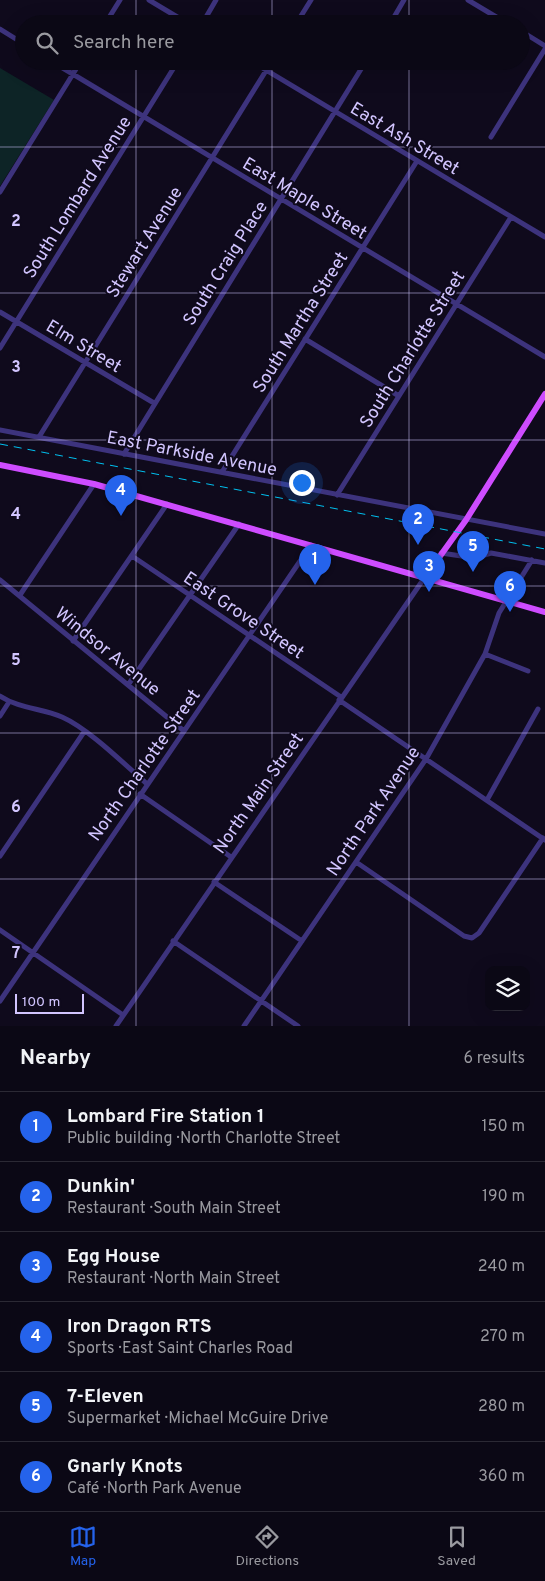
<!DOCTYPE html>
<meta charset="utf-8">
<style>
:root{--surface:#0b0815;--page:#191622;--text:#f1f3f6;--muted:#9a9aa0;--line:#2b2934;--accent:#2563eb}
body{margin:0;font-family:Overpass,sans-serif;background:var(--page);color:var(--text)}
.controls{position:absolute;right:15px;bottom:15px;display:grid;overflow:hidden;border-radius:10px;box-shadow:0 5px 20px #0002}
.controls button{width:45px;height:45px;display:grid;place-items:center;padding:0;border:0;border-bottom:1px solid var(--line);background:var(--surface);color:var(--text);font:25px sans-serif}
.scale{position:absolute;left:15px;bottom:12px;width:69px;box-sizing:border-box;padding-left:5px;border:2px solid #d2c5ff;border-top:0;font-size:14px;line-height:18px;white-space:nowrap;color:#d2c5ff;-webkit-text-stroke:4px #0f0a1c;paint-order:stroke}
.you{position:absolute;left:301px;top:482px;width:18px;height:18px;margin:-12px;border:4px solid #fff;border-radius:50%;background:#1a73e8;box-shadow:0 0 0 8px #1a73e833}
.badge{display:grid;place-items:center;width:32px;height:32px;border-radius:50%;background:var(--accent);color:#fff;font-size:16px;font-weight:700}
.pin{position:absolute;translate:-50% -41px;filter:drop-shadow(0 1px 2px #0008)}
.pin::after{content:'';position:absolute;top:26px;width:18px;height:15px;background:inherit;clip-path:polygon(0 0,100% 0,50% 100%)}
.list{margin:0;padding:0;list-style:none}
h2{display:flex;justify-content:space-between;align-items:center;height:65px;margin:0;padding:0 20px;font-size:21px}
h2 small{font-size:16px;font-weight:400;color:var(--muted)}
.list li{display:grid;grid-template-columns:32px 1fr auto;gap:15px;align-items:center;box-sizing:border-box;height:70px;padding:0 20px;border-top:1px solid var(--line)}
.list b{display:block;font-size:19px;white-space:nowrap}
.list p{margin:0;font-size:16px;white-space:nowrap;color:var(--muted)}
.list em{font-size:16px;font-style:normal;color:var(--muted)}
.icon{flex:none;width:28px;height:28px;fill:none;stroke:currentColor;stroke-width:2;stroke-linecap:round;stroke-linejoin:round}
.map{position:relative;flex:none;width:545px;height:1026px;overflow:hidden}
.search{position:absolute;background:var(--surface);box-shadow:0 5px 20px #0002;left:15px;right:15px;top:15px;height:55px;display:flex;align-items:center;gap:12px;box-sizing:border-box;padding:0 18px;border-radius:28px;color:var(--muted);font-size:19px}
.sheet{height:485px;background:var(--surface)}
nav{display:flex;justify-content:space-around;align-items:center;box-sizing:border-box;height:70px;border-top:1px solid var(--line);background:var(--surface);font-size:14px;color:var(--muted)}
nav a{display:grid;justify-items:center;gap:2px}
nav .on{color:var(--accent)}
.map>svg:first-child{display:block}
</style>
<div class="map">
<svg width="545" height="1026" viewBox="0 0 545 1026">
<rect width="100%" height="100%" fill="#0f0a1c"/>
<path fill="#0d2426" d="M0,68L54,100L0,186Z"/>
<g fill="none" stroke-linecap="round" stroke-linejoin="round">
<path stroke="#3d337d" stroke-width="5" d="M149,0L189,24
M468,0L508,24
M105,24L120,0
M202,24L216,0
M296,24L311,0
M390,24L404,0
M485,24L491,14
M0,29L24,44
M521,31L545,46
M51,61L545,357
M251,61L545,237
M454,66L459,61
M491,137L545,49
M0,192L81,61
M0,312L154,403
M305,339L399,396
M0,348L178,61
M0,430L545,534
M39,437L272,61
M124,454L366,61
M222,472L417,161
M337,495L511,217
M441,553L475,558L491,553L545,563
M132,556L341,697
M0,580L184,731
M20,595L94,484
M73,641L167,504
M485,654L528,671
M128,685L239,524
M0,696C20,709 41,708 62,717C89,729 124,764 147,784
M339,700L545,840
M0,716L9,702
M140,794L231,857
M487,800L538,709
M0,856L84,732
M356,862L464,936L472,938L479,933L543,838
M214,882L302,941
M0,930L123,1015
M173,941L298,1026
M0,1001L311,545
M116,1026L425,577
M244,1026L426,759L485,654L499,613L532,560"/>
<path stroke="#ce4cff" stroke-width="6" d="M0,465L94,484L545,612
M425,577L466,520L545,394"/>
<path stroke="#00c1f0" stroke-width="1" stroke-dasharray="8 6" stroke-linecap="butt" d="M0,444L545,549"/>
</g>
<path fill="none" stroke="#d2c5ff" stroke-width="1" stroke-opacity="0.55" d="M136,0V24M272,0V24M409,0V24M136,61V1026M272,61V1026M409,61V1026M0,147H545M0,293H545M0,440H545M0,586H545M0,733H545M0,879H545"/>
<g text-anchor="middle" stroke-width="4" stroke-linejoin="round" paint-order="stroke">
<g font-size="18" fill="#d2c5ff" stroke="#0f0a1c">
<text transform="translate(405 138) rotate(31)" y="6">East Ash Street</text>
<text transform="translate(77 197) rotate(-58)" y="6">South Lombard Avenue</text>
<text transform="translate(305 198) rotate(31)" y="6">East Maple Street</text>
<text transform="translate(144 242) rotate(-58)" y="6">Stewart Avenue</text>
<text transform="translate(225 263) rotate(-58)" y="6">South Craig Place</text>
<text transform="translate(300 322) rotate(-58)" y="6">South Martha Street</text>
<text transform="translate(84 346) rotate(31)" y="6">Elm Street</text>
<text transform="translate(412 349) rotate(-58)" y="6">South Charlotte Street</text>
<text transform="translate(192 453) rotate(11)" y="6">East Parkside Avenue</text>
<text transform="translate(244 615) rotate(34)" y="6">East Grove Street</text>
<text transform="translate(108 651) rotate(39)" y="6">Windsor Avenue</text>
<text transform="translate(144 765) rotate(-55)" y="6">North Charlotte Street</text>
<text transform="translate(258 793) rotate(-55)" y="6">North Main Street</text>
<text transform="translate(373 811) rotate(-56)" y="6">North Park Avenue</text>
</g>
</g>
<g font-size="16" text-anchor="middle" font-weight="bold" fill="#d2c5ff" stroke="#0f0a1c" stroke-width="4" stroke-linejoin="round" paint-order="stroke">
<text x="16" y="226">2</text>
<text x="16" y="372">3</text>
<text x="16" y="519">4</text>
<text x="16" y="665">5</text>
<text x="16" y="812">6</text>
<text x="16" y="958">7</text>
</g>
</svg>
<div class="controls">
<button><svg class="icon" aria-label="layers" viewBox="0 0 24 24"><path d="M12 4l9 5-9 5-9-5zM3 14l9 5 9-5"/></svg></button>
</div>
<div class="scale">100 m</div>
<div class="you"></div>
<div class="pin badge" style="left:315px;top:585px">1</div>
<div class="pin badge" style="left:418px;top:545px">2</div>
<div class="pin badge" style="left:429px;top:592px">3</div>
<div class="pin badge" style="left:121px;top:516px">4</div>
<div class="pin badge" style="left:473px;top:572px">5</div>
<div class="pin badge" style="left:510px;top:612px">6</div>
<div class="search"><svg class="icon" aria-label="search" viewBox="0 0 24 24"><circle cx="10" cy="10" r="6"/><path d="M15 15l6 6"/></svg>Search here</div>
</div>
<section class="sheet">
<h2>Nearby<small>6 results</small></h2>
<ul class="list">
<li><span class="badge">1</span><div><b>Lombard Fire Station 1</b><p>Public building · North Charlotte Street</p></div><em>150 m</em></li>
<li><span class="badge">2</span><div><b>Dunkin'</b><p>Restaurant · South Main Street</p></div><em>190 m</em></li>
<li><span class="badge">3</span><div><b>Egg House</b><p>Restaurant · North Main Street</p></div><em>240 m</em></li>
<li><span class="badge">4</span><div><b>Iron Dragon RTS</b><p>Sports · East Saint Charles Road</p></div><em>270 m</em></li>
<li><span class="badge">5</span><div><b>7-Eleven</b><p>Supermarket · Michael McGuire Drive</p></div><em>280 m</em></li>
<li><span class="badge">6</span><div><b>Gnarly Knots</b><p>Café · North Park Avenue</p></div><em>360 m</em></li>
</ul>
</section>
<nav>
<a class="on"><svg class="icon" aria-label="map" viewBox="0 0 24 24"><path d="M3 6l6-2 6 2 6-2v14l-6 2-6-2-6 2zM9 4v14M15 6v14"/></svg>Map</a>
<a><svg class="icon" aria-label="directions" viewBox="0 0 24 24"><path d="M12 3l9 9-9 9-9-9zM9 14v-3h6M13 9l2 2-2 2"/></svg>Directions</a>
<a><svg class="icon" aria-label="saved" viewBox="0 0 24 24"><path d="M7 4h10v16l-5-4-5 4z"/></svg>Saved</a>
</nav>
